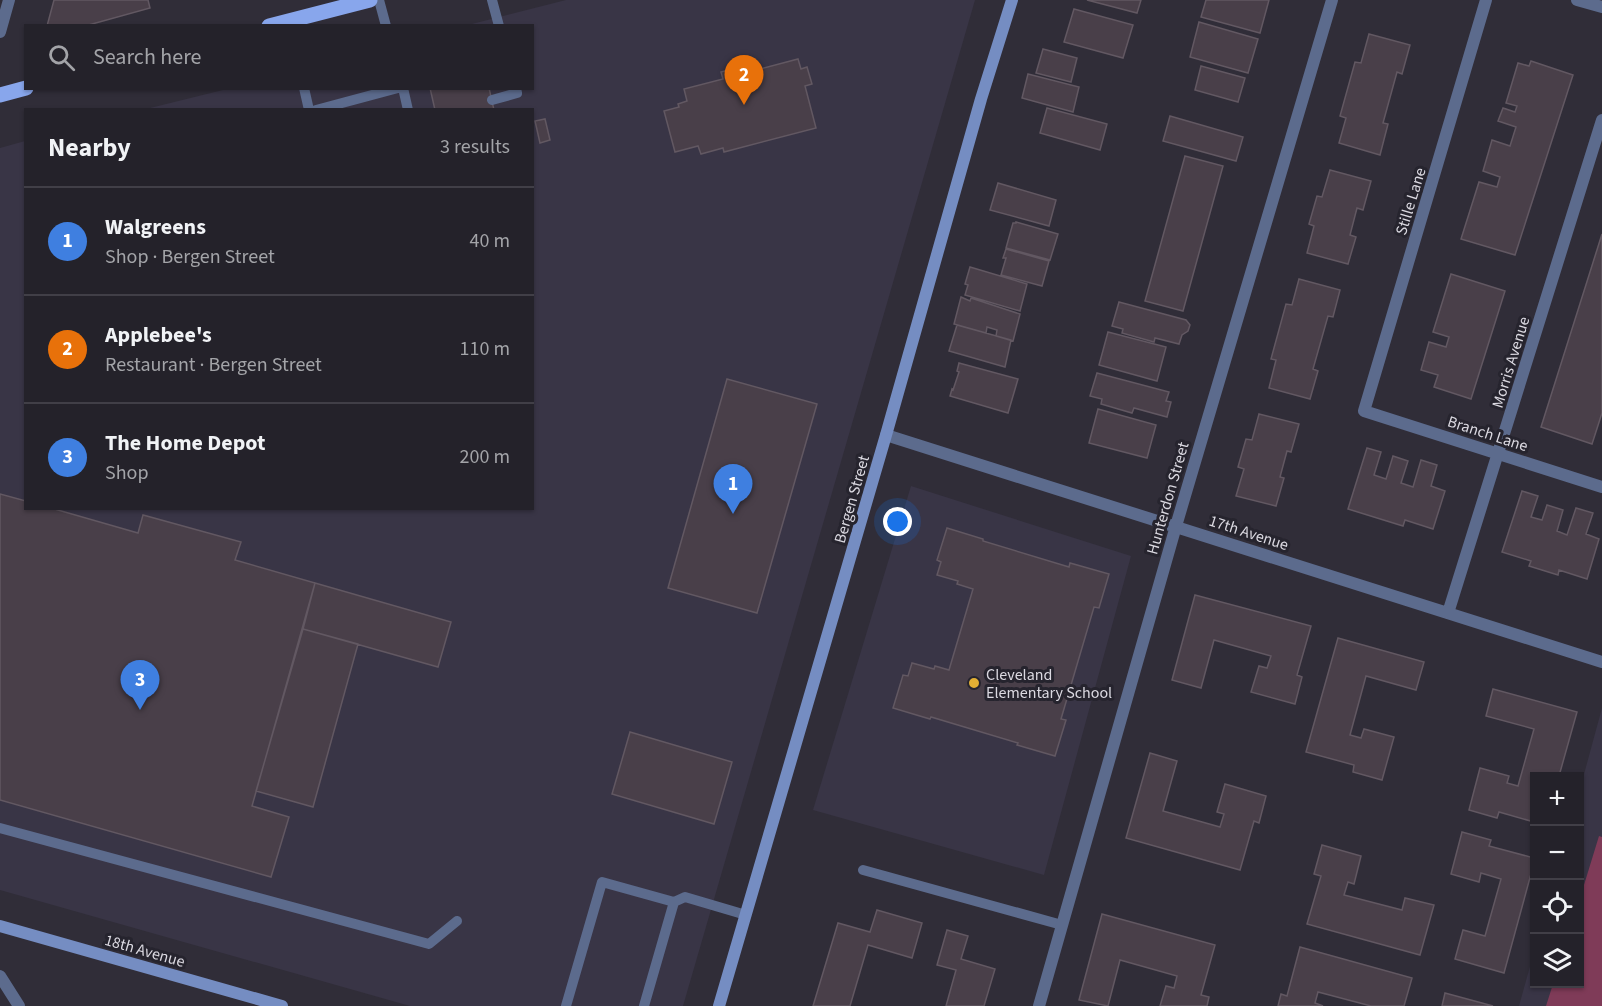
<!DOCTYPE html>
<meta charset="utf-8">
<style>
:root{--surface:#24222a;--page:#302f36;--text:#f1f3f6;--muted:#a3a4a8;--line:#413f47;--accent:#b45309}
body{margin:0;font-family:"Source Sans 3",sans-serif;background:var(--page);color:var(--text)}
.controls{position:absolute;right:18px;bottom:18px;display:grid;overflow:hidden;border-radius:0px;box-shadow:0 2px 4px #0004}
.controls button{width:54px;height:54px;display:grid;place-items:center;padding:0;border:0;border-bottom:2px solid var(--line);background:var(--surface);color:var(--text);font:30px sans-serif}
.you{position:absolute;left:898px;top:522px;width:21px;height:21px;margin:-15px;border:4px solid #fff;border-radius:50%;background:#1a73e8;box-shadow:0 0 0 9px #1a73e833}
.badge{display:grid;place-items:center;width:39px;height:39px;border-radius:50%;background:var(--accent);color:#fff;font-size:20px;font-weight:700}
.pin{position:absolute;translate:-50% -50px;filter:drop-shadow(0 2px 3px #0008)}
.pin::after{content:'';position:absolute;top:32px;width:21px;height:18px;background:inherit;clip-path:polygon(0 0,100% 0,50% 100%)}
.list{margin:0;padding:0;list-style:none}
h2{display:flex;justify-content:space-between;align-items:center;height:78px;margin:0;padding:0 24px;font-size:26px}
h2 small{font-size:20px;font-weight:400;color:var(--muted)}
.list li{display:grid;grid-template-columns:39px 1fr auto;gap:18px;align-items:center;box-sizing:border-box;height:108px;padding:0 24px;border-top:2px solid var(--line)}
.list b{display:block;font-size:22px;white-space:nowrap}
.list p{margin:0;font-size:20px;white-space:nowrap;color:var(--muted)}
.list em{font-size:20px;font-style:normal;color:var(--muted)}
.icon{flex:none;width:33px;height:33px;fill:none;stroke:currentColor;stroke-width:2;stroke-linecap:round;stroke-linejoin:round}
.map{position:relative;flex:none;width:1602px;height:1006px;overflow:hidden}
.search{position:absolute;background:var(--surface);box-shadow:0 2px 4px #0004;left:24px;top:24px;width:510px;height:66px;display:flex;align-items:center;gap:15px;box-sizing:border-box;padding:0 21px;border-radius:0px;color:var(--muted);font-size:22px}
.panel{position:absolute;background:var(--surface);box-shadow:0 2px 4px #0004;left:24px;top:108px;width:510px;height:402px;border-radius:0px}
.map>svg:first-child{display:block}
</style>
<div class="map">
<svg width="1602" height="1006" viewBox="0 0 1602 1006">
<rect width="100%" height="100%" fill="#302d38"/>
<path fill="#393546" d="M566,0H975L683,1006H410L0,890V148L25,141L26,508H532V110L146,109L227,89L532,88V26L468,25Z
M911,486L1131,556L1044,875L813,810Z
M1602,708V1006H1519L1534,952V984H1580V789Z"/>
<path fill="#7f3b58" d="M1599,836L1602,837V1006H1546L1553,984H1580V898Z"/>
<path fill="#493f49" stroke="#625862" stroke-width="1.5" d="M54,0H148L150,8L85,26H47Z
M1087,0H1141L1137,13Z
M1206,0H1269L1260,33L1201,17Z
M1074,9L1133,25L1123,58L1064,42Z
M1199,22L1258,39L1248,73L1190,57Z
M1369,34L1410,45L1402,74L1397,72L1383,123L1388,124L1380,155L1339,143L1346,118L1340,116L1355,62L1361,63Z
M1043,49L1077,58L1071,82L1036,73Z
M798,59L801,69L807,67L812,84L805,86L816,128L724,152L723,148L701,154L698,146L675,152L664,111L679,107L678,104L687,101L684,89L723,79L721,72L743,66L745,73Z
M1531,61L1573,75L1515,255L1461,239L1479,182L1497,187L1500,177L1483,171L1492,140L1510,146L1516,127L1498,121L1503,108L1515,112L1517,106L1506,103L1518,63L1529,66Z
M1201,66L1245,78L1238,102L1195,90Z
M1028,74L1079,87L1073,112L1022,98Z
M430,88H489L494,110H435Z
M1047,108L1107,124L1100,150L1040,133Z
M1170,116L1243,137L1236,161L1163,141Z
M545,119L550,140L540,143L535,121Z
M1185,156L1223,166L1183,311L1145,301Z
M1330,170L1371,181L1363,210L1357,208L1350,235L1356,237L1348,264L1307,253L1314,226L1309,224L1317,196L1322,197Z
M998,183L1056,200L1049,226L990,210Z
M1016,222L1058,234L1050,260L1006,248L1013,223H1016Z
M1602,234V413L1592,444L1541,427Z
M1006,249L1049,261L1042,286L1001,275L1006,258H1003Z
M970,267L1027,284L1020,311L965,295L968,285L965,284Z
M1451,274L1505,291L1471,399L1434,387L1438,375L1421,370L1429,342L1446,347L1449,337L1433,332Z
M1299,279L1340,290L1333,317L1328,316L1313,369L1318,371L1310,399L1269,388L1276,360L1271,359L1286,304L1292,305Z
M961,297L970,301L971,298L1020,314L1013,341L996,336L997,330L987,327L986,333L954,324Z
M1119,302L1186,320L1190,325L1188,331L1182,335L1179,344L1155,338L1154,342L1122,333L1123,329L1112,326Z
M957,325L1011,340L1005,367L949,351Z
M1108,332L1166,347L1157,381L1099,365Z
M959,363L1018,379L1008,413L950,396L952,389L953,390L959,372L957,371Z
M1097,373L1169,392L1166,401L1171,402L1167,417L1134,408L1132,413L1101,404L1102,399L1090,396Z
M727,379L817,404L757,613L668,588Z
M1098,409L1156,425L1147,458L1089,443Z
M1259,414L1299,424L1291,452L1287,451L1280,477L1284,478L1276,506L1236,496L1244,469L1238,467L1246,439L1252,440Z
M1367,448L1381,452L1374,475L1386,479L1393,456L1408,461L1401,483L1413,487L1421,460L1437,465L1431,486L1445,491L1433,529L1405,520L1403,526L1348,509Z
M1522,491L1538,496L1531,517L1542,520L1547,505L1563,510L1557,531L1567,535L1576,508L1593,513L1586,534L1599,539L1587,579L1559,570L1558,575L1529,566L1531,561L1502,552Z
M0,494L26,501V508H51L138,533L143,515L241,542L235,560L315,583L252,806L289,817L271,877L0,800Z
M947,528L983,539V541L1069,567L1070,563L1109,574L1099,608L1094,607L1061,719L1066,720L1055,756L1017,745L1018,743L931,717L930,719L893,708L903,675L908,676L912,663L934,669L935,666L949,670L973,589L957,584L958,581L937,575L941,562L937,560Z
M315,583L451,622L438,667L303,629Z
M1195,595L1311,626L1297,675L1302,677L1295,704L1251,692L1259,666L1267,668L1271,656L1214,640L1201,688L1172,680Z
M303,629L358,644L313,807L256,791Z
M1338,638L1424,662L1416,690L1366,676L1350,735L1361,738L1364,729L1394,737L1382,780L1353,772L1354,765L1306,752Z
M1493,689L1577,712L1559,776H1534V822L1499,812L1497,818L1469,810L1480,768L1509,776L1507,783L1518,786L1534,729L1486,716Z
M630,732L732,762L714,824L612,794Z
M1150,753L1177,761L1163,811L1220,827L1224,814L1217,812L1225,784L1266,796L1259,823L1254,821L1240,870L1126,838Z
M1462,832L1491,840L1489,846L1534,858V863L1504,973L1455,959L1463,930L1485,936L1501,879L1481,873L1479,882L1451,874Z
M1322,845L1361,856L1354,884L1348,882L1344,895L1402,910L1405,898L1434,905L1420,955L1307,924L1321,876L1314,874Z
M877,910L922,923L912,958L868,945L850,1006H813L838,923L870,932Z
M1102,914L1215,945L1201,995L1209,997L1207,1006H1160L1166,986L1174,988L1177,976L1120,960L1108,1006L1079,1000Z
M947,930L968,936L961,959L995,969L984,1006H946L956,970L937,965Z
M1300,947L1412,978L1404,1006H1371L1318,992L1315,1003L1323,1006H1278L1281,994L1287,996Z
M1445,993L1493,1006H1442Z"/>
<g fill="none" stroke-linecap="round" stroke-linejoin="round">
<path stroke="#5c6b8d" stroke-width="10" d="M379,0L386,26
M492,0L499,26
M304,88L309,110
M403,88L408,110
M492,100L517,93L516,88
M316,110L398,88
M0,828L429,944L457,921
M863,870L1062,925
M674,902L685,897L746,915
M566,1006L602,882L674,902L644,1006"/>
<path stroke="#5c6b8d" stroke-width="12" d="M1486,0L1364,411L1602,487
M1577,0L1602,7
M0,32L9,0
M886,435L1602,662
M1448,613L1602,120
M0,976L19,1006
M1039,1006L1176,526L1332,0"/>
<path stroke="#758dc2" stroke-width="12" d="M0,926L282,1006
M719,1006L886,435L981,99L1012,0"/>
<path stroke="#88a6ec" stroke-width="15" d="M269,26L370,0
M0,95L26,88"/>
</g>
<circle fill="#e2af34" stroke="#26242e" stroke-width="2" cx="974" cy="683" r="6"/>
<g text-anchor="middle" stroke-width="6" stroke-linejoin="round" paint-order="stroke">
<g font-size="16" fill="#dbd9e1" stroke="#26242e">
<text transform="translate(1410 201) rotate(-73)" y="6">Stille Lane</text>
<text transform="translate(1510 362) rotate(-73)" y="6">Morris Avenue</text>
<text transform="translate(1488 433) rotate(18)" y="6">Branch Lane</text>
<text transform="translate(1167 498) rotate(-74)" y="6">Hunterdon Street</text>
<text transform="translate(851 499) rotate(-74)" y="6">Bergen Street</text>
<text transform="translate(1249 532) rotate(18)" y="6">17th Avenue</text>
<text transform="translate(145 950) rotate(16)" y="6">18th Avenue</text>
</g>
<g font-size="16" fill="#dbd9e1" stroke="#26242e" text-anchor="start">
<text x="986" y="680">Cleveland<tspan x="986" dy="18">Elementary School</tspan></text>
</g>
</g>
</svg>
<div class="controls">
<button>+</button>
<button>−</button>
<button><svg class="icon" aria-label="locate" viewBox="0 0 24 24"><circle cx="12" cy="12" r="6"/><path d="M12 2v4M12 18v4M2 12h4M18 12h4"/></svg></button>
<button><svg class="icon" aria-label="layers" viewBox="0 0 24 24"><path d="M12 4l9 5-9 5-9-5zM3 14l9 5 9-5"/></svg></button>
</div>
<div class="you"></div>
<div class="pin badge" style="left:733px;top:514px;background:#3f7fe0">1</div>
<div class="pin badge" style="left:744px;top:105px;background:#e8710a">2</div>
<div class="pin badge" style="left:140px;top:710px;background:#3f7fe0">3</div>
<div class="search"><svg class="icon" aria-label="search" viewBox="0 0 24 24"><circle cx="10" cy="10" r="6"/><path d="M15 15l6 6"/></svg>Search here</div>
<section class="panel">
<h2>Nearby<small>3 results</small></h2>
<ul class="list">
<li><span class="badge" style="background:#3f7fe0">1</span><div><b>Walgreens</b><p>Shop · Bergen Street</p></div><em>40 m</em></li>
<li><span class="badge" style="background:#e8710a">2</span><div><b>Applebee's</b><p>Restaurant · Bergen Street</p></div><em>110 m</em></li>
<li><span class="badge" style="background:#3f7fe0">3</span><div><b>The Home Depot</b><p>Shop</p></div><em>200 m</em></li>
</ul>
</section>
</div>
